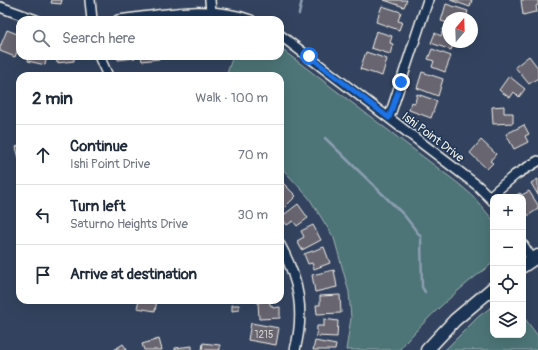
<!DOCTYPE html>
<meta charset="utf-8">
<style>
:root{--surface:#fff;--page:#f6f6f7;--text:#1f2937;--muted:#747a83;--line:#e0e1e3}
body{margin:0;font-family:Pangolin,sans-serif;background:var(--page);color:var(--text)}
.controls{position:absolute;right:12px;bottom:12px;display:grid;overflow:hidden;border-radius:8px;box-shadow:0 4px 16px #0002}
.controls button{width:36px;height:36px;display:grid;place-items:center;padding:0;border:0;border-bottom:1px solid var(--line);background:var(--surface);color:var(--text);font:20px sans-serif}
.compass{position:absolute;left:442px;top:12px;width:36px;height:36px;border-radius:50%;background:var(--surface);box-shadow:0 4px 16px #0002;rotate:19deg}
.stop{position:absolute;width:12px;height:12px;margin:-9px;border:3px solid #1a73e8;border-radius:50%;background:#fff}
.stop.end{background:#1a73e8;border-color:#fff;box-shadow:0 1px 4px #0008}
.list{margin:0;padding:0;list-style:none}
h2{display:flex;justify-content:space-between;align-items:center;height:52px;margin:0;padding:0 16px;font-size:17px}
h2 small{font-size:13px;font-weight:400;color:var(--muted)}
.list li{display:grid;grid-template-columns:26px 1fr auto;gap:12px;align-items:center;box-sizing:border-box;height:60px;padding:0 16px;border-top:1px solid var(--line)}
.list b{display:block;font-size:15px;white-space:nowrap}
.list p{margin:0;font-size:13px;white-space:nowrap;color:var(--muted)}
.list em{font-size:13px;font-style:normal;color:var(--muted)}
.icon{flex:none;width:22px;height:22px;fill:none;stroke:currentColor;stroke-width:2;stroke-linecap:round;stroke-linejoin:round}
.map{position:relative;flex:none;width:538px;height:350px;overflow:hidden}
.search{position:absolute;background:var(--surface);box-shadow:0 4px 16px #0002;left:16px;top:16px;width:268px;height:44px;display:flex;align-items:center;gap:10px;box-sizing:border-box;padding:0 14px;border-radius:12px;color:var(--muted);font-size:15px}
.panel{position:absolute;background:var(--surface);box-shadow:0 4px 16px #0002;left:16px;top:72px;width:268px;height:232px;border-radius:12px}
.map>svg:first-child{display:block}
</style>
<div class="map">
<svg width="538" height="350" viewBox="0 0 538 350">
<rect width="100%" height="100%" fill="#33435f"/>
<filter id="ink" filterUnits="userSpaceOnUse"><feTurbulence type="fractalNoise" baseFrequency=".025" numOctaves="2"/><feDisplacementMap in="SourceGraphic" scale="8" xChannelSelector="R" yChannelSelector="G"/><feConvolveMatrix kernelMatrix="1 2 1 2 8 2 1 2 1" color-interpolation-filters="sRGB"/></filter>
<g filter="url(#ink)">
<path fill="#4d7477" stroke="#a0b2b0" d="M280,48L459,184L473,196L493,220V263C458,289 427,317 399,350H346L351,318L349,292L334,238L309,198L280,166V76H226L233,56H280Z
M493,306V335H523V316L538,336V350H445L479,316Z"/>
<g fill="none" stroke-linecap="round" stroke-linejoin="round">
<path stroke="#8c9eb1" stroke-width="2.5" d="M299,14L302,0
M325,138L404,215L421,237L422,287L425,292"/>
</g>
<path fill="#676571" stroke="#f4f1e8" d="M52,0H62L61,4L51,3Z
M384,0H407L404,7Z
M450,0H472L470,7Z
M521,0H538V5L536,6L537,12H535L523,15Z
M446,4L468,11L466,18H448V23L441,21Z
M382,6L401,12L398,21L402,22L399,30L376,22Z
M443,29L448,31V42H454L451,50L431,43L435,33L441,36Z
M7,30L20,35V44L15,57L0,51V47Z
M376,31L392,36L390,43L393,44L390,54L371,48Z
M432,49L451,56L445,72L432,67L434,61L428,59Z
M366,52L387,59L382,76L360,69Z
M29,56H47L45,65L28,61Z
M56,56H74V61L57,63Z
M117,56H135V58L118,60Z
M141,56H159V59L142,61Z
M529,56L538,68V78L529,84L515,67Z
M422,72L443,79L438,96L417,88Z
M509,76L525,89L519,97L514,92L510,98L499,90Z
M417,94L437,101L431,118L409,110L411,102L415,103Z
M504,106V113H513V123L493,124L492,107Z
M524,125L529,134L525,136L528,142L514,149L506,134Z
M481,140L496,154L490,161L493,163L487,169L470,153Z
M20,145V162L16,147Z
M538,179V195L531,183Z
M283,183L296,196L281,211L280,186Z
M529,191L538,205V209L526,217L523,213V197H513L520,193L522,195Z
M298,204L308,218L297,226L293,221L287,225L281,217Z
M313,225L321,240L302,250L297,241L304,237L301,231Z
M324,247L330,263L314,269L312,263L308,264L304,254Z
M334,270L337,287L315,292L312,275Z
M340,295L341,313L317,314L316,305H320V296Z
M139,300H157L155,311L137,308Z
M270,301V305L272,306L273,308L280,307V318L259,319L258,302Z
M232,305H239V310L232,311Z
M324,319L338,321L337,337L316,336L317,326H324Z
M251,323L279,328L276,345L248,340Z
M159,339L162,350H144L142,344Z
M315,341L336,345L335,350H313Z
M203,343L220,345V350H202Z
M123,344L127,350H114Z
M192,346V350H175V348Z"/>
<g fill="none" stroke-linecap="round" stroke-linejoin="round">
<g stroke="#f4f1e8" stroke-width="12">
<path id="street" d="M90,0L92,20
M210,0L211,12
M0,7L36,20
M118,20C162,15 208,4 251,20
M280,35L478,186L493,201
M99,56L108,76
M389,118L428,0
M489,197L515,175L538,161
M280,245C299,279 305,312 295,350
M523,245L532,259"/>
</g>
<g stroke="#f4f1e8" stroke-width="15">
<path id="secondary" d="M523,266L538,256
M427,350L455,320L493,288"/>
</g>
<use href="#street" stroke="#1d3557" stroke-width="9"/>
<use href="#secondary" stroke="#1d3557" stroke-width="12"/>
</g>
</g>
<g fill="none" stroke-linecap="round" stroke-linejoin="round" filter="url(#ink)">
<path stroke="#1a73e8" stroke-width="5" d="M309,56L389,118L401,82"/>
</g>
<g text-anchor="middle" stroke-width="3" stroke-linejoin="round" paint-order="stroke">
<g font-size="10" fill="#d1ceca">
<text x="264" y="338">1215</text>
</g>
<g font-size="12" fill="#f4f1e8" stroke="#1d3557">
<text transform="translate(433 137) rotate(37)" y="4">Ishi Point Drive</text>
</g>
</g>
</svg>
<div class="controls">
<button>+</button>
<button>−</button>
<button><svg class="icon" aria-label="locate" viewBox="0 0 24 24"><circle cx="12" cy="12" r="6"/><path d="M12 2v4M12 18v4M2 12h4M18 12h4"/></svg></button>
<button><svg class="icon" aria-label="layers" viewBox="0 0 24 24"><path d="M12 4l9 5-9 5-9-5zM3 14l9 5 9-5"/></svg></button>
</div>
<svg class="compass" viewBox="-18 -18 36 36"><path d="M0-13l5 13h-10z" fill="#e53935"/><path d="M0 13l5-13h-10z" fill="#747a83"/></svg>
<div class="stop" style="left:309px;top:56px"></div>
<div class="stop end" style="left:401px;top:82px"></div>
<div class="search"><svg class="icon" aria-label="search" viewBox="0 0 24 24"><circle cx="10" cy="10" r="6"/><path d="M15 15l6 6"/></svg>Search here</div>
<section class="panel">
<h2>2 min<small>Walk · 100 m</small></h2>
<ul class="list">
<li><svg class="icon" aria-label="ahead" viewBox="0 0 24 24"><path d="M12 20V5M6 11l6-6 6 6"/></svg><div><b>Continue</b><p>Ishi Point Drive</p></div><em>70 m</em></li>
<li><svg class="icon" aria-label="left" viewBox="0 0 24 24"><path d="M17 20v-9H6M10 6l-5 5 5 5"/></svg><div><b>Turn left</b><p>Saturno Heights Drive</p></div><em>30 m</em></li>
<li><svg class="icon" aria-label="arrive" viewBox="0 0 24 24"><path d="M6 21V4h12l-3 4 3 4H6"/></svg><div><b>Arrive at destination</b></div></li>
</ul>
</section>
</div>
